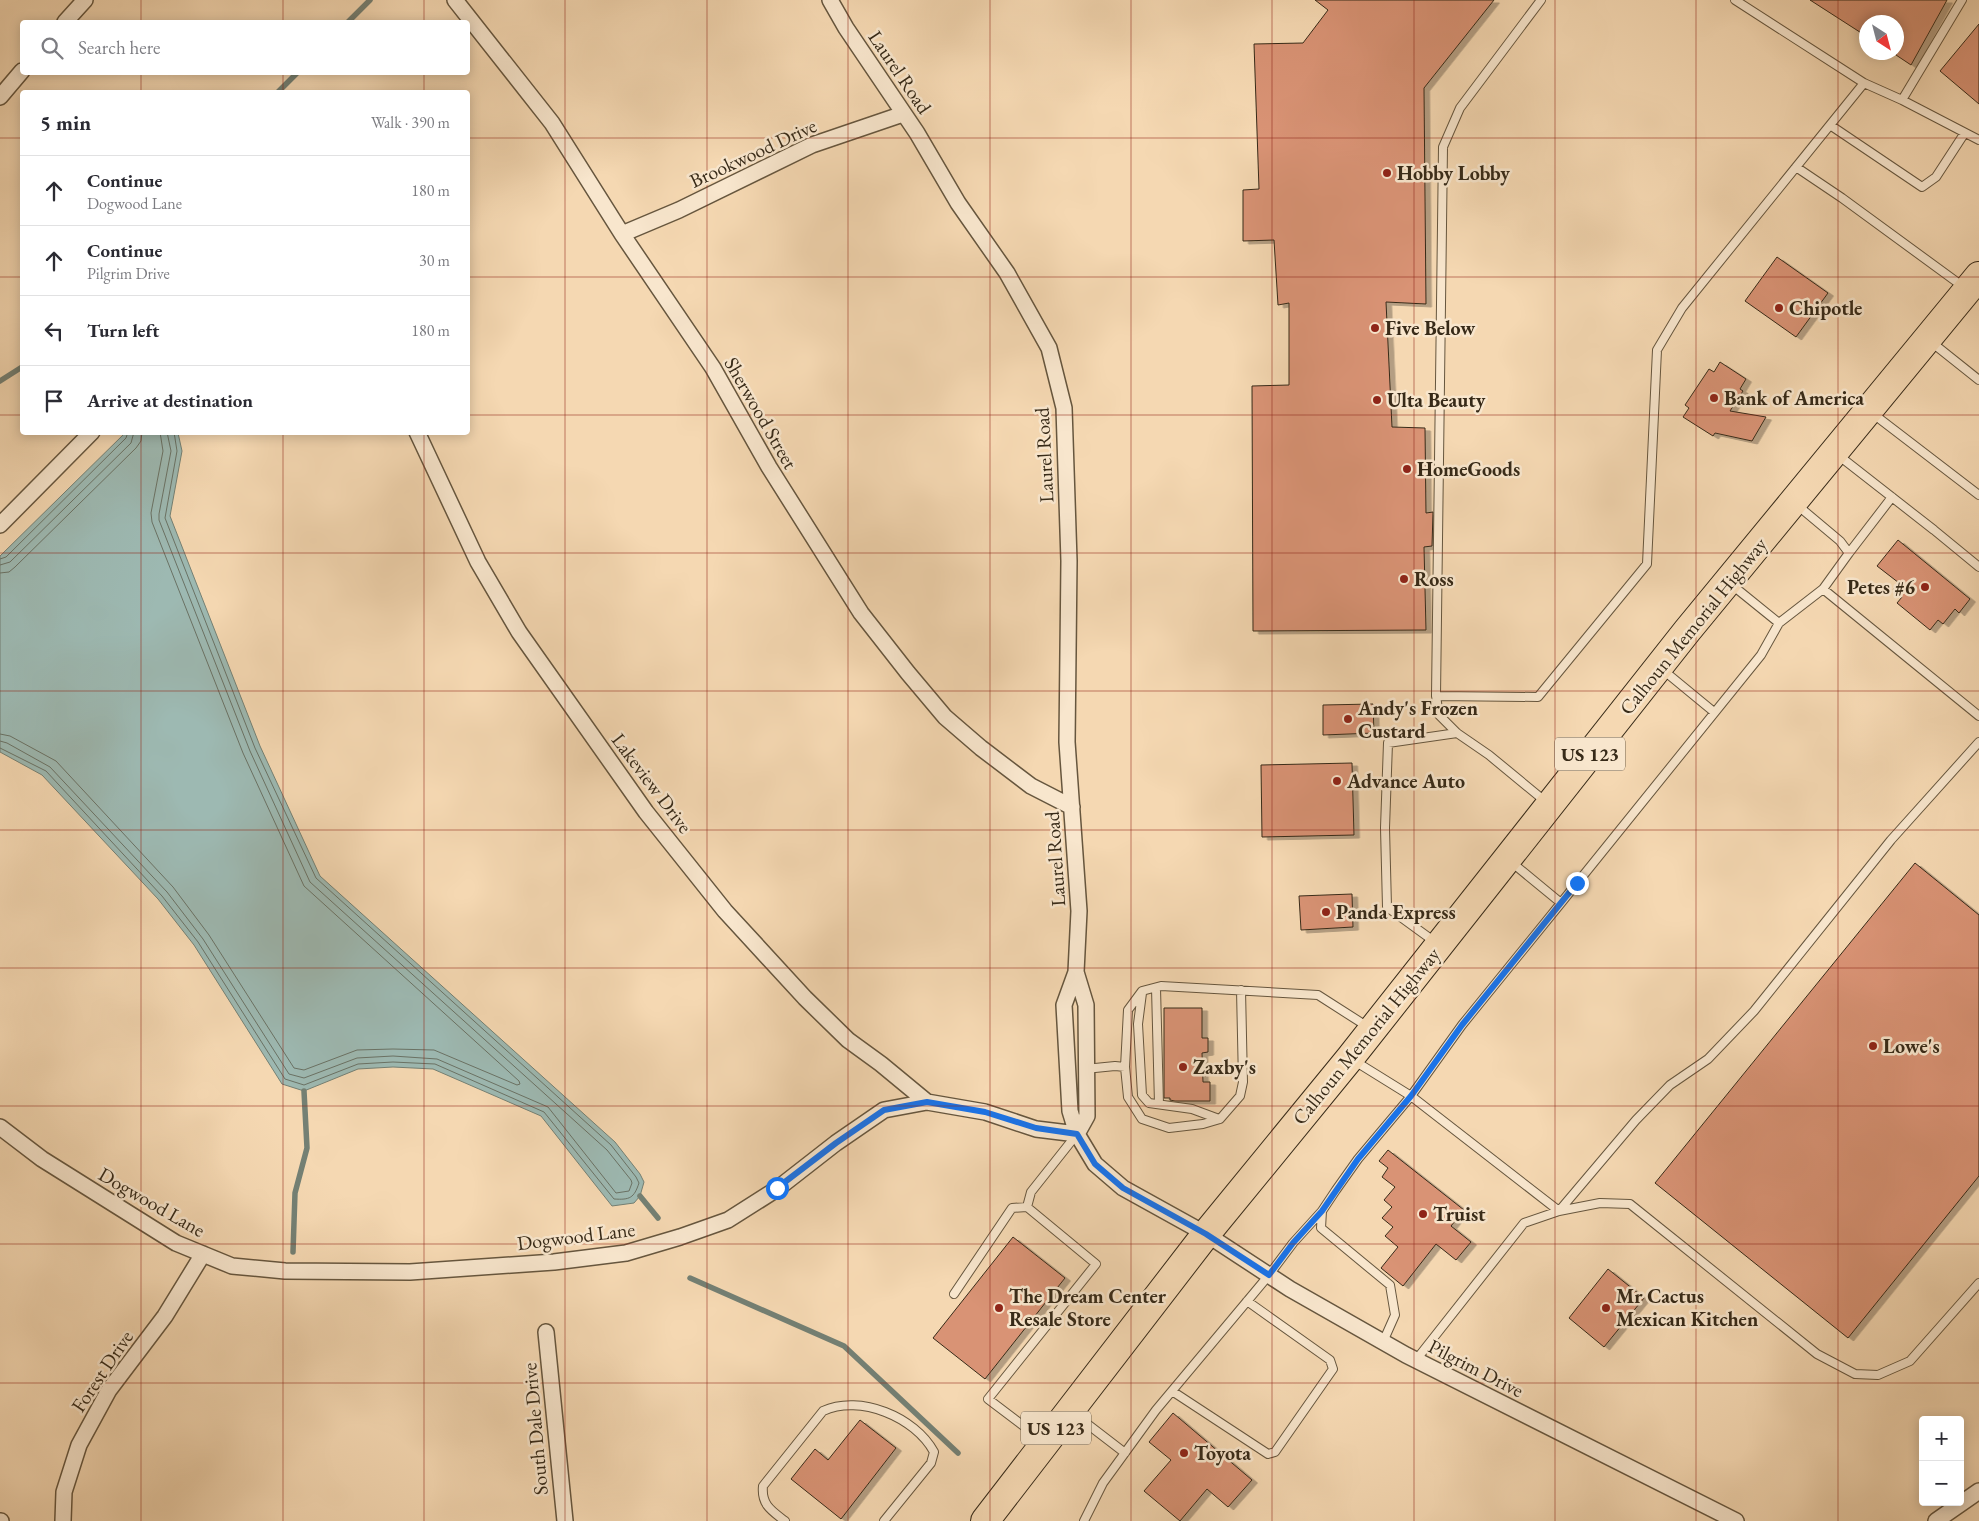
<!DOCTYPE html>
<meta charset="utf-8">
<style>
:root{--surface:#fff;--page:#f2f2f3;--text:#2b2b33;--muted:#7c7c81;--line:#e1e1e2}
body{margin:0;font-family:"EB Garamond",serif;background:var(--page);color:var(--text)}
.controls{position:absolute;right:15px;bottom:15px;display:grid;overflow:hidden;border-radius:5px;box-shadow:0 2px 12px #0003}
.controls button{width:45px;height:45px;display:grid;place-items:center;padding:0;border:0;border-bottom:1px solid var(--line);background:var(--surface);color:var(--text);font:25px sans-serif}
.compass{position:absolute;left:1859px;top:15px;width:45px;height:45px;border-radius:50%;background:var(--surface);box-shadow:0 2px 12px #0003;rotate:144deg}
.stop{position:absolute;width:15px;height:15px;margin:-11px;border:4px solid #1a73e8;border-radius:50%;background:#fff}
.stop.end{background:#1a73e8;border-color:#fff;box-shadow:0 1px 5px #0008}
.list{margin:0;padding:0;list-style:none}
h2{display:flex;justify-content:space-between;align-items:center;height:65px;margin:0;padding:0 20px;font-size:21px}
h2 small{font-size:16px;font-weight:400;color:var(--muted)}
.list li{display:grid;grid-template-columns:32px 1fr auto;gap:15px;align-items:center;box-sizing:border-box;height:70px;padding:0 20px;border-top:1px solid var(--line)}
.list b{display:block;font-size:19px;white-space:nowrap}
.list p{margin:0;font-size:16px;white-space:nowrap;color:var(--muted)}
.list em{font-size:16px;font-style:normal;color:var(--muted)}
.icon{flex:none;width:28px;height:28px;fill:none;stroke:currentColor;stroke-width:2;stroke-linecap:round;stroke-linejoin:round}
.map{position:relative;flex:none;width:1979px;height:1521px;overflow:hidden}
.search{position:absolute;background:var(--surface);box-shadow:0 2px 12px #0003;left:20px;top:20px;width:450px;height:55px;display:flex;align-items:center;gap:12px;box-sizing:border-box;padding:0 18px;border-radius:5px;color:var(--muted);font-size:19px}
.panel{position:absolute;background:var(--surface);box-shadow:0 2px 12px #0003;left:20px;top:90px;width:450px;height:345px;border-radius:5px}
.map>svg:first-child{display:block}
</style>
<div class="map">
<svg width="1979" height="1521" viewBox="0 0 1979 1521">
<defs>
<filter id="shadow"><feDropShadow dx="5.5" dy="3" stdDeviation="0" flood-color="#0004"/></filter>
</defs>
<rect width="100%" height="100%" fill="#f5d8b2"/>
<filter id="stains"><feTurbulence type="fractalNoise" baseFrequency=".004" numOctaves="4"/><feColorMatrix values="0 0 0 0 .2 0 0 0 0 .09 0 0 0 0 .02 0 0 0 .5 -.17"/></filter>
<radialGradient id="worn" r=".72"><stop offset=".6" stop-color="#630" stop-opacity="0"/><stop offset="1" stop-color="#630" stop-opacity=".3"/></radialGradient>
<path fill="#9db9b2" stroke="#748074" d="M125,433H178L182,451L170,516L260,746L320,876L615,1142L640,1174L644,1182L640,1196L634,1203L612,1206L541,1116L433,1069L393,1067L358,1069L304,1091L282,1084L194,945L158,899L42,775L0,752V556Z"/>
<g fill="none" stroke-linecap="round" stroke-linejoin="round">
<path stroke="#6a7265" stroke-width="1" d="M0,559L6,557L126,438L128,432
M0,565L10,562L131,443L134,432
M0,573L9,572L15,567L136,448L141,441L142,432
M0,734L10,736L56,761L173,887L209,935L294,1068L304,1070L357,1050L393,1049L434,1050L517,1085L520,1084L519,1081L304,886L243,753L152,522L151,513L163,451L160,432
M0,741L7,743L50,767L167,892L203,939L289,1074L304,1078L357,1058L393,1056L437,1059L548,1107L616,1193L629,1191L632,1183L631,1180L607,1150L310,882L250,751L159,520V514L171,451L167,432
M0,748L46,771L162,896L198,942L285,1079L304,1085L358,1064L393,1062L435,1064L544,1112L614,1199C630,1200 634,1198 639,1183L636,1177L611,1145L316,878L255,748L165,518L177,451L174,432"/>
<path stroke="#748074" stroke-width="5.5" d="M348,22L370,0
M278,92L298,72
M0,381L22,367
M640,1196L658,1218
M293,1252L295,1193L307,1148L304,1091
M690,1278L844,1346L958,1453"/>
</g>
<path fill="#d99375" stroke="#372a18" filter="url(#shadow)" d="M1315,0H1494L1424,88L1426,304L1386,302L1392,427L1425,428L1426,513L1433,512L1432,546L1424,547L1426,630L1253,631L1252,386L1289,385V303L1278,305L1274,240L1243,241V190L1259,189L1254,44L1303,43L1328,10Z
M1810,0H1947L1911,65L1896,55V22H1866V36Z
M1979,24V104L1940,71Z
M1777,257L1828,293L1796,337L1745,301Z
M1720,362L1746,379L1740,389L1743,391L1730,411L1766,417L1752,441L1715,433L1713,436L1683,417L1689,408L1685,405L1709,369L1714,372Z
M1898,540L1970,599L1959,613L1955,609L1943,624L1938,620L1930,630L1897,603L1902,597L1893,590L1899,583L1877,566Z
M1373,704L1374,733L1323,735V705Z
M1352,763L1354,835L1262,837L1261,765Z
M1915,863L1979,915V1176L1848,1338L1655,1183Z
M1352,894L1353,927L1301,930L1299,896Z
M1164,1008H1202V1038H1208V1052L1202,1053L1203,1082H1210V1101H1175L1170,1100V1098H1164Z
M1388,1150L1464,1210L1451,1226L1471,1242L1456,1260L1436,1244L1403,1286L1381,1268L1398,1247L1385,1236L1393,1227L1382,1218L1392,1207L1384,1200L1395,1187L1382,1177L1388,1168L1379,1161Z
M1013,1237L1065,1278L985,1379L933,1338Z
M1608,1269L1644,1298L1604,1347L1569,1318Z
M1173,1413L1252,1480L1228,1507L1207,1489L1180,1521L1144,1491L1171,1460L1149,1442Z
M860,1420L896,1448L841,1519L791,1479L815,1449L828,1460Z"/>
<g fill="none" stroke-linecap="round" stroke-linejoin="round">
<g stroke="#66563e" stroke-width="10">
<path id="lane" d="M1735,0L1864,83
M1902,100L1962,0
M1830,125L1922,187L1936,177L1964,134
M1796,167L1842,198L1965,288
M1930,341L1979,380
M1872,413L1979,495
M1838,455L1934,530L1979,567
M1797,505L1840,541L1849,553L1823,589
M1849,553L1892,497
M1732,585L1779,623L1823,589L1979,716
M1663,670L1714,712
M1436,696L1443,147L1460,108L1541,0
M1546,802L1489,755L1457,733L1439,715L1436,696L1538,697L1647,564L1657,350L1682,308L1864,83L1902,100L1979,140
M1510,861L1561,903L1761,655L1779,623
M1561,903L1462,1025L1411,1096L1559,1211L1636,1120L1670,1085L1708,1059L1754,1011L1891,840L1979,742
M1435,942L1387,907L1385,828L1388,743L1457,733
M1156,988L1159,1104
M1241,990L1243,1082L1240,1096L1220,1119L1203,1124L1169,1128L1142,1119L1128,1097L1125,1067L1128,1010L1142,991L1161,986L1318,995L1368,1027
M1142,993L1138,1024L1142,1095L1149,1103L1192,1109L1219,1119
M1353,1060L1411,1096L1358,1159L1336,1190L1322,1211L1321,1228L1390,1285L1395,1315L1383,1342
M1085,1069L1115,1066L1125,1067
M954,1294L1012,1208L1027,1207
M1416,1360L1524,1223L1559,1211L1600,1203L1630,1204L1817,1354L1855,1374L1878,1375L1910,1361L1979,1283
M1172,1391L1268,1454L1275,1452L1333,1369L1330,1360L1247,1301
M1073,1413L1125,1453
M1042,1440L988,1399L1096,1264L1027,1207L1031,1192L1077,1134
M785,1521C772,1511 761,1505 763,1486L823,1411C860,1394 915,1417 934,1452L931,1463L884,1521
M1084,1521L1103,1483L1156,1410L1269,1275L1293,1243L1322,1211"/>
</g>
<g stroke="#66563e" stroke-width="18">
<path id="street" d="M455,0L552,123L622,234L713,368L769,467L861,613L908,673L945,717L981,748L1031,786L1072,807
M830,0L846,28L917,133L958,203L1007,273L1049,348L1064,408L1069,561L1067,742L1079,911L1076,972L1064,1005L1070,1111L1077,1134L1095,1164L1123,1188L1206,1234L1290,1289L1406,1355L1736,1521
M65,22L85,0
M0,97L22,71
M622,234L679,210L812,145L903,114
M417,432L478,562L519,632L646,812L725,911L805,998L848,1040L881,1064L927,1102
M0,525L92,432
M1076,972L1086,1005L1087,1116L1077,1134
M0,1127L42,1159L176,1243L232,1266L285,1271L410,1272L554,1262L626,1253L680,1237L728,1220L777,1189L836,1143L884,1110L927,1102L985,1112L1036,1129L1077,1134
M546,1332L565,1521
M0,1521H1
M63,1521L64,1492L79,1445L109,1390L165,1316L203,1254
M1936,1521L1979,1491"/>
</g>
<g stroke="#372a18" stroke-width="30">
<path id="highway" d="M985,1521L1206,1234L1350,1058L1687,631L1979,276"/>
</g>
<use href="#lane" stroke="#f8e6cd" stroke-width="8"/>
<use href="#street" stroke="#f8e6cd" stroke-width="15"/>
<use href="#highway" stroke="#f5d8b2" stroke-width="28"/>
</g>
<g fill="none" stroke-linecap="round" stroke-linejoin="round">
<path stroke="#1a73e8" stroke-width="6" d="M777,1188L836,1143L884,1110L927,1102L985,1112L1036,1128L1077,1134L1095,1164L1123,1188L1206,1234L1269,1275L1293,1243L1322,1211L1358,1159L1411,1096L1462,1025L1577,883"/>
</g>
<path fill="none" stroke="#8f2418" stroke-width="1" stroke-opacity="0.55" d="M141,0V22M283,0V22M424,0V22M565,0V1521M707,0V1521M848,0V1521M990,0V1521M1131,0V1521M1272,0V1521M1414,0V1521M1555,0V1521M1696,0V1521M1838,0V1521M141,72V92M283,72V92M424,72V92M0,138H22M468,138H1979M0,277H22M468,277H1979M0,415H22M468,415H1979M141,432V1521M283,432V1521M424,432V1521M0,553H1979M0,691H1979M0,830H1979M0,968H1979M0,1106H1979M0,1244H1979M0,1383H1979"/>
<g fill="#8f2418" stroke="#f8e6cd" stroke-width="2">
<circle cx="1387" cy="173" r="5"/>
<circle cx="1779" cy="308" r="5"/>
<circle cx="1375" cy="328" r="5"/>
<circle cx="1714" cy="398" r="5"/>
<circle cx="1377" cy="400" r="5"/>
<circle cx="1407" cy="469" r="5"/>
<circle cx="1404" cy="579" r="5"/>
<circle cx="1925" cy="587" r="5"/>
<circle cx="1348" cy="719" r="5"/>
<circle cx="1337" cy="781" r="5"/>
<circle cx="1326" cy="912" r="5"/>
<circle cx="1873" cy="1046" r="5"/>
<circle cx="1183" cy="1067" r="5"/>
<circle cx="1423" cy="1214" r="5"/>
<circle cx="999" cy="1308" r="5"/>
<circle cx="1606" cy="1308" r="5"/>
<circle cx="1184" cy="1453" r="5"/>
</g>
<g text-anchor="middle" stroke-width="5" stroke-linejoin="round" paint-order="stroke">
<g fill="#f8e6cd" stroke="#71624e" stroke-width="1">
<rect x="1555" y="737.5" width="70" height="33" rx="4"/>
<rect x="1021" y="1411.5" width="70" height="33" rx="4"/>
</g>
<g font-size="19" font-weight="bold" fill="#372a18">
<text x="1590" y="761">US 123</text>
<text x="1056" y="1435">US 123</text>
</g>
<g font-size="20" fill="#372a18" stroke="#f8e6cd">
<text transform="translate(900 72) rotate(56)" y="7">Laurel Road</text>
<text transform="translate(753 153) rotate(-25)" y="7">Brookwood Drive</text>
<text transform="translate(761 413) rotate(60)" y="7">Sherwood Street</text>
<text transform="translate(1044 455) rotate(-93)" y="7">Laurel Road</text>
<text transform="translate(1693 626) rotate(-51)" y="7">Calhoun Memorial Highway</text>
<text transform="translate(652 783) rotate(53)" y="7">Lakeview Drive</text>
<text transform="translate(1055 859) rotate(-94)" y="7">Laurel Road</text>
<text transform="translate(1366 1036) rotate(-51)" y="7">Calhoun Memorial Highway</text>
<text transform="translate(152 1202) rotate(30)" y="7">Dogwood Lane</text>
<text transform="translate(576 1236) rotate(-7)" y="7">Dogwood Lane</text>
<text transform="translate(1476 1368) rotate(27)" y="7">Pilgrim Drive</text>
<text transform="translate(102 1371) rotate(-56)" y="7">Forest Drive</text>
<text transform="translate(535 1429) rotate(-95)" y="7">South Dale Drive</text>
</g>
<g font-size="20" font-weight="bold" fill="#372a18" stroke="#f8e6cd" text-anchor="start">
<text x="1397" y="180">Hobby Lobby</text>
<text x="1789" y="315">Chipotle</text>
<text x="1385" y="335">Five Below</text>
<text x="1724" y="405">Bank of America</text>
<text x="1387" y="407">Ulta Beauty</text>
<text x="1417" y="476">HomeGoods</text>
<text x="1414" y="586">Ross</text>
<text x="1915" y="594" text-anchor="end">Petes #6</text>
<text x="1358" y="715">Andy's Frozen<tspan x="1358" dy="23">Custard</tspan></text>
<text x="1347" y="788">Advance Auto</text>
<text x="1336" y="919">Panda Express</text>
<text x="1883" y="1053">Lowe's</text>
<text x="1193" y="1074">Zaxby's</text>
<text x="1433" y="1221">Truist</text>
<text x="1009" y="1303">The Dream Center<tspan x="1009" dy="23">Resale Store</tspan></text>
<text x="1616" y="1303">Mr Cactus<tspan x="1616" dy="23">Mexican Kitchen</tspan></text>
<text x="1194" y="1460">Toyota</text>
</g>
</g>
<rect width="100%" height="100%" filter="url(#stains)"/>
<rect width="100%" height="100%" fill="url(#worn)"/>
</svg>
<div class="controls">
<button>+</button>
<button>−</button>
</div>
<svg class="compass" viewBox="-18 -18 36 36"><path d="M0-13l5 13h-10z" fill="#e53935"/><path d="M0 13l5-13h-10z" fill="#7c7c81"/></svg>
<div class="stop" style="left:777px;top:1188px"></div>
<div class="stop end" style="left:1577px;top:883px"></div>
<div class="search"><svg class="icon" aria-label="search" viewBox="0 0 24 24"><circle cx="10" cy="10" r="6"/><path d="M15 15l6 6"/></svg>Search here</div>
<section class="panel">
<h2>5 min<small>Walk · 390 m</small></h2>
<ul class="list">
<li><svg class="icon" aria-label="ahead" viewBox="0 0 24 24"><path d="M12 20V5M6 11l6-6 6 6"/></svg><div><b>Continue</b><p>Dogwood Lane</p></div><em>180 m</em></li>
<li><svg class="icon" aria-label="ahead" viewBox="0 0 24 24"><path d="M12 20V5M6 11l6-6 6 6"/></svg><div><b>Continue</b><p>Pilgrim Drive</p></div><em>30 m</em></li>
<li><svg class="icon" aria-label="left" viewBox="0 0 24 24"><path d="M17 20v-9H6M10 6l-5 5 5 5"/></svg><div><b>Turn left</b></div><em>180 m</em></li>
<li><svg class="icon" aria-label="arrive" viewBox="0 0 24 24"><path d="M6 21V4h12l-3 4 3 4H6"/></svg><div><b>Arrive at destination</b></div></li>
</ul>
</section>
</div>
